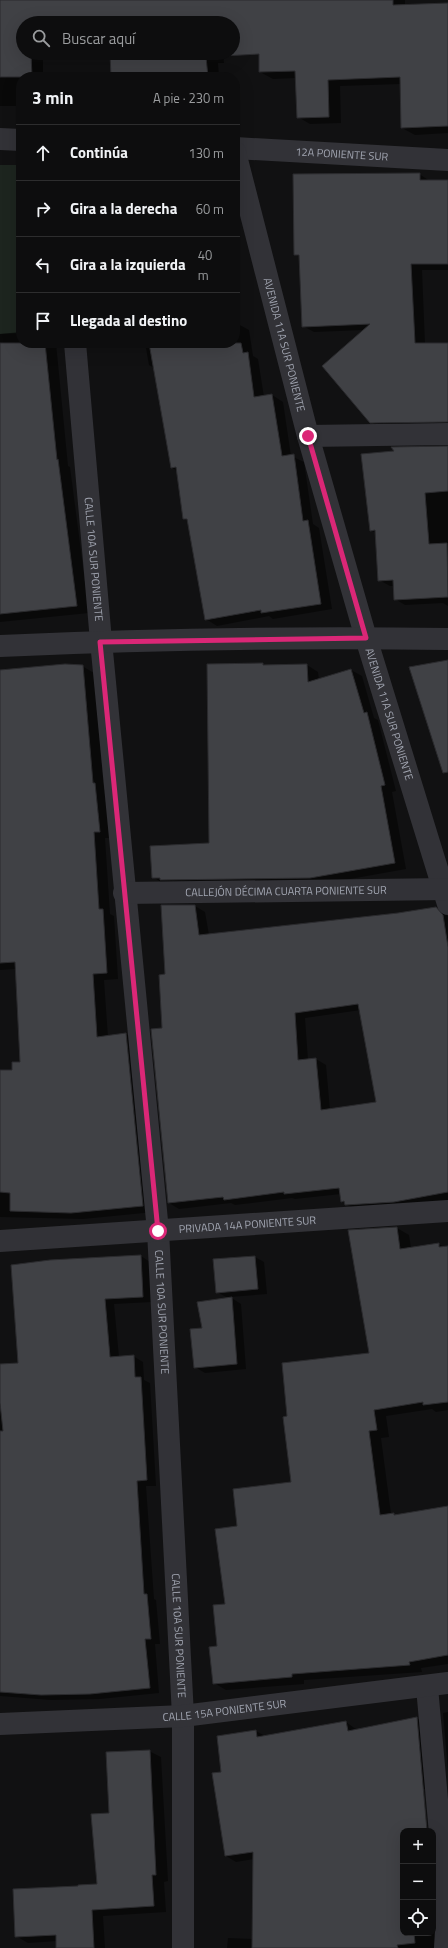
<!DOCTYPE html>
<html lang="es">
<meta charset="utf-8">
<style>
:root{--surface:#0d0d0e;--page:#1b1b1c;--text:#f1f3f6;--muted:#9a9c9e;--line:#2d2d2e}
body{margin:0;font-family:"Titillium Web",sans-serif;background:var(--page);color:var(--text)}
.controls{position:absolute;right:12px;bottom:12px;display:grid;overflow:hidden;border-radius:8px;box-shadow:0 4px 16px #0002}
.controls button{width:36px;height:36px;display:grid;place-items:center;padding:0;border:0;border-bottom:1px solid var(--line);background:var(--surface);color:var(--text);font:20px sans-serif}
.stop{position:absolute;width:12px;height:12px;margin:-9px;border:3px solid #db2777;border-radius:50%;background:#fff}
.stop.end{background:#db2777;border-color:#fff;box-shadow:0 1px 4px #0008}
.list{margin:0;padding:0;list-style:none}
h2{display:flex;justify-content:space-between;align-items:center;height:52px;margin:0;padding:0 16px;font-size:17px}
h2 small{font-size:13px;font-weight:400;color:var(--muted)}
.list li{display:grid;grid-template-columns:26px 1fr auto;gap:12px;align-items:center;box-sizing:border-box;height:56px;padding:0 16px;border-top:1px solid var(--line)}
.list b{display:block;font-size:15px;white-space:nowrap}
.list em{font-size:13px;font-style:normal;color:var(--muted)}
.icon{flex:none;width:22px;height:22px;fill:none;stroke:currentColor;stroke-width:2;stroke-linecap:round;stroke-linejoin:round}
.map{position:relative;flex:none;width:448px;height:1948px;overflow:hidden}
.search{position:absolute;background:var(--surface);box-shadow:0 4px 16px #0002;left:16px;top:16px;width:224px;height:44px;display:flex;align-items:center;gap:10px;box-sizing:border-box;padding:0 14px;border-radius:22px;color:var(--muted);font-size:15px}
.panel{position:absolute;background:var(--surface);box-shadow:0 4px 16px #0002;left:16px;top:72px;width:224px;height:276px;border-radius:16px}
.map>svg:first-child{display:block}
</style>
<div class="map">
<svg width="448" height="1948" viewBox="0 0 448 1948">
<rect width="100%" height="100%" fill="#111112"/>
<path fill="#1d251f" d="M0,165H21V333L0,334Z"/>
<path fill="#0007" fill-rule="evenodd" d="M0,0H221L222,23H23V53H223L224,63H218L219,77H112L111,59L43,60V77H21V106H0Z
M258,0H405V6L448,4V133L415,135L402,128L401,84L340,86L341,123L310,124L298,117L296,78L273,79L260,72Z
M419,174L430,181H448V270H422L425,344H448V427L382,428L371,422L364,330L314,332L303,326L300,257L295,254Z
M235,324H238L249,330L253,356L258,359L264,397L272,395L283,402L291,456L304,462L313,524L319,528L332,609L273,619L269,616L217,626L206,619L188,521L184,519L177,471L171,467L154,368L149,365L145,343H235Z
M21,332V343H56L68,466L70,467L89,613L0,622V334Z
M448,448V606L443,603L405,605L395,599L394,586H390L379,580L377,534L371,530Z
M262,664L267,666L307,665L318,672L319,680L351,670L362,676L374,718L378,720L396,791L392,792L406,869L322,884H164L153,877L210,844Z
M82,666L94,673L104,789L106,791L111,838H105L110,914L114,916L118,979L104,980L108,1037L126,1034L138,1041L154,1212L83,1219L0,1217V1071H13L21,1063L16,969L0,970V671Z
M195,906L205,912L209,935L398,914L436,908L446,914L448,916V1200L405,1207L356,1211L342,1201L341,1194L295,1199L292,1198L235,1205L231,1203L179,1209L169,1203L163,1029L166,975ZM361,1010L377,1103L330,1110L326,1065L316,1059L308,1060L305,1018Z
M397,1228L409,1235L411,1248L438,1244L445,1247H448V1410L436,1412L432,1409L386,1416L389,1437L381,1438L391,1514L397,1516L448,1507V1664L421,1668L422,1672L304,1680V1684L226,1690L214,1683L239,1527L292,1483L288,1417L370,1354L349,1231Z
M141,1256L150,1262L152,1302L114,1304L119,1357L133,1356L143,1362L144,1380L150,1383L156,1486H146L154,1599L156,1600L160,1644H155L159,1693L100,1699L51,1700L0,1696V1365L19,1364Z
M255,1257L264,1262L267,1294L230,1297L241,1304L246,1369L205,1373L195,1367L203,1329L228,1298L217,1292Z
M448,1712V1771L443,1713Z
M417,1718L427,1724L433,1787L405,1793L412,1831H403V1933H433V1839L443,1948H227L228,1938L253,1939L254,1859L236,1862L226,1856L223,1773L218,1737L256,1731L265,1736L346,1722L357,1730Z
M149,1751L161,1757L168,1881L164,1882L166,1912L103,1916L105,1948H57V1941L28,1943L16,1936L79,1887L98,1885L110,1814Z"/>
<path fill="#404145" stroke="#2b2b2e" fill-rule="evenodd" d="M0,0H393V5L448,3V126L401,128L400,77L328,80L329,117L297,118L295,71L259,72V54L206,57L208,77H111L110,53H233V23H23V53H71H31L32,77H0Z
M420,173V180H448V264H411L415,343H448V422L370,423L322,366L370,324L302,327L299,255H294L293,174Z
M0,343H45L57,460L58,459L77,606L0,614Z
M149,343H241L243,353L248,352L254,397L272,394L282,456L294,454L303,521L308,520L321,604L261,613V610L205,620L187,519H183L176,467L171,468Z
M448,446V491L425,493L429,544L447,543L448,597L394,600L393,580L378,581L375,530L370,531L361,454L394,451L391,447Z
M448,660V772L443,773L409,667Z
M263,663V665L307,664L308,682L351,669L364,713L367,712L385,785L381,786L395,863L310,878L160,880V878H152L150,846L209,843L207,664Z
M65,664L83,665L93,783H95L100,832H94L99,909H103L107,973L93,974L97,1037L126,1033L143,1206L71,1213L10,1211V1193L0,1192V1070H12V1062H20L15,962L0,963V670Z
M161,905H195L199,935L398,913L436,907L443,915L448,947V1192L394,1202L345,1205L344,1201L341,1202L339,1188L284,1194V1192L224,1200L223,1197L168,1203L151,1029L162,1028L159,975L165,974ZM358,1004L376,1102L321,1110L316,1058L298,1060L295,1013Z
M397,1227L400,1249L439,1243V1247L448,1246V1402L423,1405V1402L374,1410L377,1430L369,1431L380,1515L394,1513V1515L448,1506V1655L409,1662L410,1665L292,1674V1677L213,1684L209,1647L217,1646L213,1605L225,1604L215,1529L237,1526L233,1489L291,1482L283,1417L287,1416L282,1363L369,1353L348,1230Z
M141,1255L143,1297L105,1299L110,1357L134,1355L135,1377H141L147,1480L137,1481L144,1594H147L151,1639H145L150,1688L90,1694L41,1695L0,1692V1431H3L0,1403V1364L18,1363L11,1265L50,1260Z
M255,1256L258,1289L216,1293L213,1259Z
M232,1297L237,1364L194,1368L190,1329L202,1328L197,1302Z
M417,1717L427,1831H403V1933H414L415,1943L397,1945L398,1948H252L253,1852L225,1856L212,1773L221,1772L217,1736L256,1730L257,1737L346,1721L348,1731Z
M150,1750L156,1875H152L154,1906L92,1910L94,1948H56V1935L15,1937L13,1889L78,1886V1885L97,1884L91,1814L109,1813L106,1752Z"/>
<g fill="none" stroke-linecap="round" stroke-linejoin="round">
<g stroke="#323237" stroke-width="22">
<path d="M0,139L21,140"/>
<path id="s1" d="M235,148L448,160"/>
<path id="s2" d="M235,152L308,436L366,638L448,904"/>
<path id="s3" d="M75,343L101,641L158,1231L183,1716V1948"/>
<path d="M308,436L448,434"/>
<path d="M0,646C149,639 299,637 448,639"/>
<path id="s4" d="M124,893L448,889"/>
<path id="s5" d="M0,1241L448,1211"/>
<path d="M427,1687L447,1912L445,1948"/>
<path id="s6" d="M0,1724L183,1716L448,1683"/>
</g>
</g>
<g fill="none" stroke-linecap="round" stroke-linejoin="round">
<path stroke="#db2777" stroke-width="5" d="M158,1231L100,642L366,638L308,436"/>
</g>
<g text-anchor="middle" stroke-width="3" stroke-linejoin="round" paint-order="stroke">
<g font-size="11" fill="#a2a6b2" stroke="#0c0c0d">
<text dy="4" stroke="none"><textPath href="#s1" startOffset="107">12A PONIENTE SUR</textPath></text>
<text dy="4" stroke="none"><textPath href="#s2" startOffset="199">AVENIDA 11A SUR PONIENTE</textPath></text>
<text dy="4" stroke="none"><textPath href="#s3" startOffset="217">CALLE 10A SUR PONIENTE</textPath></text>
<text dy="4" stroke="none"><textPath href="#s2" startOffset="583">AVENIDA 11A SUR PONIENTE</textPath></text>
<text dy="4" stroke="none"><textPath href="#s4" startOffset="162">CALLEJÓN DÉCIMA CUARTA PONIENTE SUR</textPath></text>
<text dy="4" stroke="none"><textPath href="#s5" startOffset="248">PRIVADA 14A PONIENTE SUR</textPath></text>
<text dy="4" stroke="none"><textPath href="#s3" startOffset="973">CALLE 10A SUR PONIENTE</textPath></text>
<text dy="4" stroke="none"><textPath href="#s3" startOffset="1297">CALLE 10A SUR PONIENTE</textPath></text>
<text dy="4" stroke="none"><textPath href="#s6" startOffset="225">CALLE 15A PONIENTE SUR</textPath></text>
</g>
</g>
</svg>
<div class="controls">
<button>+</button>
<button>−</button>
<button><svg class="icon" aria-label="locate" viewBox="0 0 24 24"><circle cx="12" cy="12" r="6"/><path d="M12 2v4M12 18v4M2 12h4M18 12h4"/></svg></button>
</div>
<div class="stop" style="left:158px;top:1231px"></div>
<div class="stop end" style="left:308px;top:436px"></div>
<div class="search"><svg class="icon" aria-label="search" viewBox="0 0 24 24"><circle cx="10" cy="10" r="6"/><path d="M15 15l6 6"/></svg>Buscar aquí</div>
<section class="panel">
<h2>3 min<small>A pie · 230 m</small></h2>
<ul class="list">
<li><svg class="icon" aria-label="ahead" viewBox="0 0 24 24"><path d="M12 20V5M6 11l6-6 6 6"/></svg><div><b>Continúa</b></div><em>130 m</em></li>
<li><svg class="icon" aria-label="right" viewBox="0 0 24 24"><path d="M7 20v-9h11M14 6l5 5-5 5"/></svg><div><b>Gira a la derecha</b></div><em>60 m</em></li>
<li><svg class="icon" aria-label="left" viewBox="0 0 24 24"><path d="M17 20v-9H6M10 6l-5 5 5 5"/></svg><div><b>Gira a la izquierda</b></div><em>40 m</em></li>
<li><svg class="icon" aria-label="arrive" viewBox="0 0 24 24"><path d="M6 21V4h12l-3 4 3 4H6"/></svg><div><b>Llegada al destino</b></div></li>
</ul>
</section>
</div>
